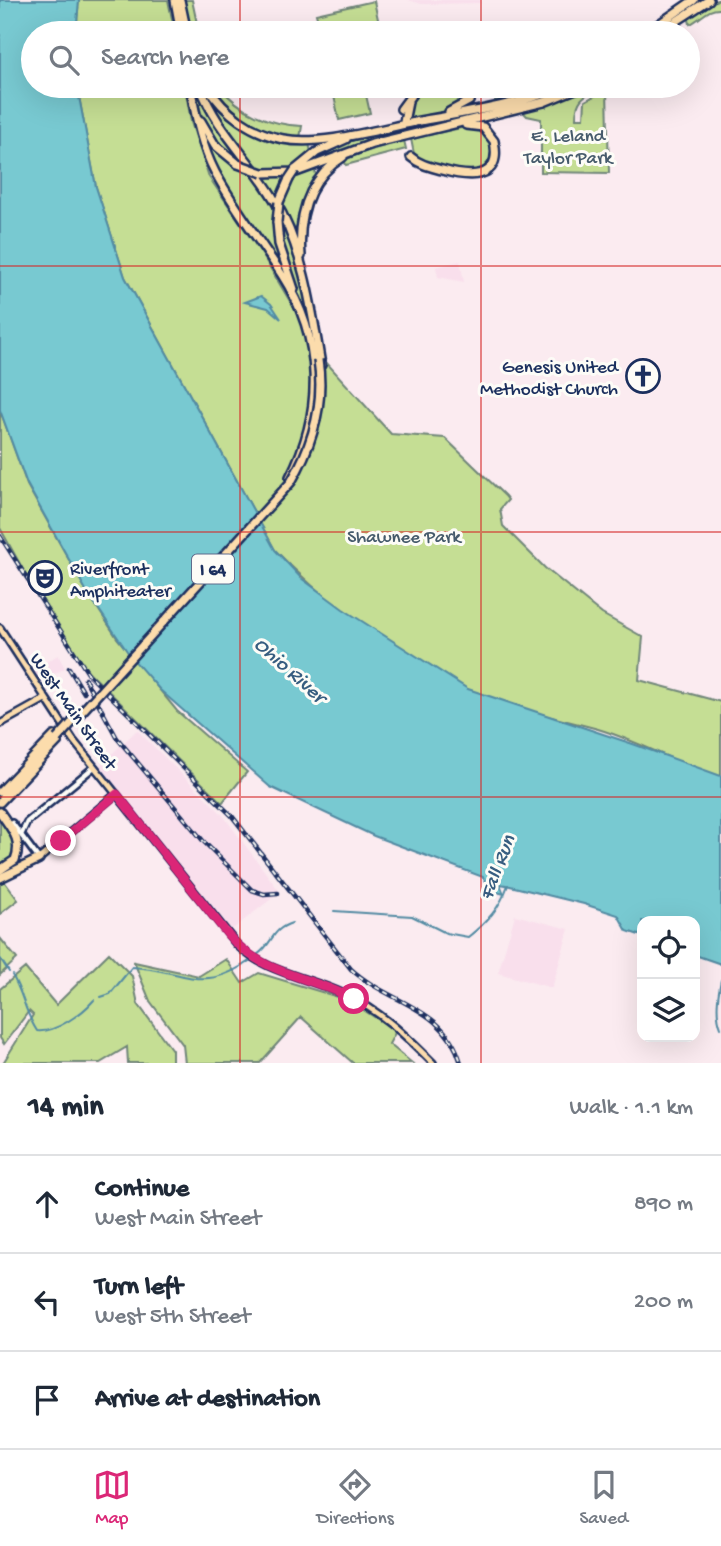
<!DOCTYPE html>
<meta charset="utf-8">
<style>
:root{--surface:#fff;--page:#f2f2f3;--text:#1f2937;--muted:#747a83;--line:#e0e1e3;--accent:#db2777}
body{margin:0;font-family:"Gochi Hand",sans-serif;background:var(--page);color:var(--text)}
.controls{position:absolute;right:21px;bottom:21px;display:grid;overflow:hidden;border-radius:14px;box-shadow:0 7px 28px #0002}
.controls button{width:63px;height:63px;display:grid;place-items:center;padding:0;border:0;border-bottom:2px solid var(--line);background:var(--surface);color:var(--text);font:35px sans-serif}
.stop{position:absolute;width:21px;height:21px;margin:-16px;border:5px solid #db2777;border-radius:50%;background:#fff}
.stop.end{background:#db2777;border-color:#fff;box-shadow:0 2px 7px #0008}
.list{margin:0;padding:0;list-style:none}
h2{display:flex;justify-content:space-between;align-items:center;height:91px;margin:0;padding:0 28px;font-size:30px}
h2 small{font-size:23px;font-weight:400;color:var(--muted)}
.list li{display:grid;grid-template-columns:46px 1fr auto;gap:21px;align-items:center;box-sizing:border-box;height:98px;padding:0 28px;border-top:2px solid var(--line)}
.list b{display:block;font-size:26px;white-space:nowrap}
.list p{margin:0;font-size:23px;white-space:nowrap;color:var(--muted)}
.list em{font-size:23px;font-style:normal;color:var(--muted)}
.icon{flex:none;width:38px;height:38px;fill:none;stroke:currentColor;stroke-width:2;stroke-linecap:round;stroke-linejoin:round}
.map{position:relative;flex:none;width:721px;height:1063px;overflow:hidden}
.search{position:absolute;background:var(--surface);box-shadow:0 7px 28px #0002;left:21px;right:21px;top:21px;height:77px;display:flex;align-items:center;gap:18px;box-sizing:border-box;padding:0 24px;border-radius:38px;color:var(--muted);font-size:26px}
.sheet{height:385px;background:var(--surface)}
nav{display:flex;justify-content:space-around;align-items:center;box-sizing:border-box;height:98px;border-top:2px solid var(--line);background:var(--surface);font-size:19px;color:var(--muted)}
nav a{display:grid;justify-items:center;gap:4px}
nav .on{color:var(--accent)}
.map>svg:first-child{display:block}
</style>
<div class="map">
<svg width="721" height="1063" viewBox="0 0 721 1063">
<rect width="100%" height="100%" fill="#fbebf0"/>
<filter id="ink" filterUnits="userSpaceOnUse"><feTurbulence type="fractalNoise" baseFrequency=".0143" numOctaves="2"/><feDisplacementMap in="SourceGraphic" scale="14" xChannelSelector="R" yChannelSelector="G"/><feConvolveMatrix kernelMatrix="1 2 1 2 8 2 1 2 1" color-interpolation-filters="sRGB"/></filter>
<g filter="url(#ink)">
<path fill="#f9dfec" d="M408,0H481V3L422,4Z
M460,261L464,282L438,277L436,267Z
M58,655L65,668L39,682L31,671Z
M137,730L222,814L280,892L229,932L98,767Z
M515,915L569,929L552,988L498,973Z"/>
<path fill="#c5de94" stroke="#708679" stroke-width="2" d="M79,0H168L175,33H76Z
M183,0H192L199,33H191Z
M717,0H721V9C706,8 702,19 690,24L688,15Z
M374,1L381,33H321L316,14Z
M77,86H185L191,122L209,177L263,256L310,335L282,244L280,213L297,263L313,340L324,360L391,434L445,438L505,496L508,500L500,509L503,526L545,568L602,614L643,637L639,680L721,702V778L706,774C671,759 635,740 598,729C547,715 495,706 447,682C390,652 319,596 275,550L125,277L96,187Z
M194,86H198L248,166C211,150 202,122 194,86Z
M202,86L243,126L309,143L311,153C287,176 286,173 254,168L228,135Z
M209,86H219C240,112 270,125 302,126L300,138C256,133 237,117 209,86Z
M332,86H364L370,113L339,120Z
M420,86H476C466,113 433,116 407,121L408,105Z
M529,86H552L495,101V98Z
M592,86H602C586,95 576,97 576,118H584L585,101L607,89L609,173L541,172V119L527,116L523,112L560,100Z
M200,124L205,135L253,172L276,207L275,217L291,284L215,167Z
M470,126C493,133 497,143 489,166L469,175L415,159L411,139Z
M401,128L403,134L320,161L319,154L359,138Z
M404,140L406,149L346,165L344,160L361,153Z
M314,167L317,179L308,196L299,253L281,207L286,190L296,174Z
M259,174L289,175L277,201Z
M0,410L27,485L87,592L117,638L177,711L247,772L222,803L86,669L30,582L0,528Z
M0,816L14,834L15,857L0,869Z
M4,881L18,900L0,914V883Z
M0,938L17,959L0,975Z
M109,953L132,976L138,1004L172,1050V1063H128L127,1047L100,1063H3L33,1015L29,1011L4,1044L0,1038V989L25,968L56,1005Z
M226,959L242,983L259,973L348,1000L396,1031L389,1044L412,1063H353L301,1017L260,1063H185L183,1045L150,1001L134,962L199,976Z"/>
<path fill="#78c9d1" stroke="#538ba3" stroke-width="2" d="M0,0H79L76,33H33V86H77L96,187L125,277L275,550L301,578L343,609L468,689L633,744L721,776V964L695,955V921H642V936L627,931L618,915L584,904L506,885L500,884L504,894L493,891L483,877L374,836L270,787L160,690L131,657L87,592L27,484L0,410Z
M261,296L271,304L281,319L268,308L245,302Z"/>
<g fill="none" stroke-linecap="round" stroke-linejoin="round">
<path stroke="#538ba3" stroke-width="2" d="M334,911L412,916L446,933L468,937C487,922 500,908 508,885
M257,955C274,943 270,930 292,923
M0,958L9,972
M12,975C23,993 25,1013 37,1031C55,1033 82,1014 94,1000
M721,980C718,995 715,1013 721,1028
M101,997L110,994L132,967C183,969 202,996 252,959"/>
<g stroke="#1b2f5e" stroke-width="10">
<path id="secondary" d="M12,823L39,859
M21,835L27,822L94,767"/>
</g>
<g stroke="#1b2f5e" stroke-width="10">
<path id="primary" d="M0,628L73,740L237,945C266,973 308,977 344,994C380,1010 406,1036 433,1063
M0,724L45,699
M39,859L116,794"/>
</g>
<g stroke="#1b2f5e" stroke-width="12">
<path id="highway" d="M175,0L181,33
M180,0L187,33
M646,33L694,0
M658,33L709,0
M190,86C196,116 201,145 215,172C234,208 260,240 282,275C323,339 324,410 290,477
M200,86C216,130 250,159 274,199C303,247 312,310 321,365
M207,86C224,113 251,133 283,139C325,147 388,126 431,119C477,111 523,103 566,86
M401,109L418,86
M449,112L469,101L477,86
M201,121L215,145L238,164
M404,122L408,102
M411,157C420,165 431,167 442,170C467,177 503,182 494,141L483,127L466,125
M295,170L317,152L346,139
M263,173L296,172L372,144L544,102L583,86
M279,202L289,179
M277,222L279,244L294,289
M301,256C298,216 308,179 343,157
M0,792L54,736
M0,802L58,741
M0,812C11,829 23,839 15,860L0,870
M0,878L39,859"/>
</g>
<use href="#secondary" stroke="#fdfcf7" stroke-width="4.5"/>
<use href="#primary" stroke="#fcdcac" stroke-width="5"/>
<use href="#highway" stroke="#fcdcac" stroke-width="7"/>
<g stroke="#1b2f5e" stroke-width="4.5">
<path id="rail" d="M0,536L89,675L232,816L351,969C389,1004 445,1006 461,1063
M69,668L84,693
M85,679L117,738L205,843L252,890L264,894L278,893"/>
</g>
<use href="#rail" stroke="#fdfcf7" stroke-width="2" stroke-dasharray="5" stroke-linecap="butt"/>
<g stroke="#1b2f5e" stroke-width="12" stroke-linecap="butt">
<path id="highway-bridge" d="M238,164L263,173
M289,179L295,170
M277,222L279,202
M57,739L291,482C313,444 325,404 318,360"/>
</g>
<use href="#highway-bridge" stroke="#fcdcac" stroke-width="7"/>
</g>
</g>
<g fill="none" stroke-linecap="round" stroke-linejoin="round" filter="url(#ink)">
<path stroke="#db2777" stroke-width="9" d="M61,841L117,794L228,935C265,976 307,975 354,999"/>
</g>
<path fill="none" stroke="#d62828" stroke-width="2" stroke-opacity="0.55" d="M240,0V33M481,0V33M240,86V1063M481,86V1063M0,266H721M0,532H721M0,797H721"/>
<defs>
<g id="church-ring" transform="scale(1.75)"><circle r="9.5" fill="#fdfcf7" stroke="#1b2f5e" stroke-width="1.5"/><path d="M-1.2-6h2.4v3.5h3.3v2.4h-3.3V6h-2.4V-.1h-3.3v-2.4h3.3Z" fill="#1b2f5e"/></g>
<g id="theatre-ring" transform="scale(1.75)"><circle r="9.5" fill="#fdfcf7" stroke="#1b2f5e" stroke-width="1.5"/><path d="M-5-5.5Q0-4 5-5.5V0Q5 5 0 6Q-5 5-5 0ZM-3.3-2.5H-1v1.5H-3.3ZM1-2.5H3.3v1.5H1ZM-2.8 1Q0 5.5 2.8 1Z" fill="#1b2f5e"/></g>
</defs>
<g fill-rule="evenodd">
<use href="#church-ring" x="643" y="376"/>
<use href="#theatre-ring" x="45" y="578"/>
</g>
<g text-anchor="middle" stroke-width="6" stroke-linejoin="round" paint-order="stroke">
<rect fill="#fdfcf7" stroke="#5f6c8c" stroke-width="2" x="192" y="554.5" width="42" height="29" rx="5"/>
<g font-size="18" font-weight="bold" fill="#1b2f5e">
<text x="213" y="575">I 64</text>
</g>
<g font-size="19" fill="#465b6c" stroke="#fdfcf7">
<text x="568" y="141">E. Leland<tspan x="568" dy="22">Taylor Park</tspan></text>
<text x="404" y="542">Shawnee Park</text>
</g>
<g font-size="19" fill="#1b2f5e" stroke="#fdfcf7" text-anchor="end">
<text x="618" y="372">Genesis United<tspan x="618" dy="22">Methodist Church</tspan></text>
<text x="70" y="574" text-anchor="start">Riverfront<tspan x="70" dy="22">Amphiteater</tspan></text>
</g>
<g font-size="19" fill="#1b2f5e" stroke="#fdfcf7">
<text transform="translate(75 710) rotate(55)" y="7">West Main Street</text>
</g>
<g font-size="21" font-style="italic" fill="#375d80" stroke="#fdfcf7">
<text transform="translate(291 669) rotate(42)" y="7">Ohio River</text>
<text transform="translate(496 867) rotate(-69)" y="7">Fall Run</text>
</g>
</g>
</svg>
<div class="controls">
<button><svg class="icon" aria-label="locate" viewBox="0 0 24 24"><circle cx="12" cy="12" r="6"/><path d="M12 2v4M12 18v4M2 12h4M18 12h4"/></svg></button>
<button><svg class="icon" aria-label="layers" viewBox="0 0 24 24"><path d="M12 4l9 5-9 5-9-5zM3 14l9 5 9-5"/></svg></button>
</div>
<div class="stop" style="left:354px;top:999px"></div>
<div class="stop end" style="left:61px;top:841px"></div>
<div class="search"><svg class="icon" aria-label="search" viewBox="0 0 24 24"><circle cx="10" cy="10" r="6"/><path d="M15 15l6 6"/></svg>Search here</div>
</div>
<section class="sheet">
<h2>14 min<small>Walk · 1.1 km</small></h2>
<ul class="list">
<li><svg class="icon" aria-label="ahead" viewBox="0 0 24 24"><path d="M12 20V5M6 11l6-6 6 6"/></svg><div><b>Continue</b><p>West Main Street</p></div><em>890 m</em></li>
<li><svg class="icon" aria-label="left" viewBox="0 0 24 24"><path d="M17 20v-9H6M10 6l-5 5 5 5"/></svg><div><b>Turn left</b><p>West 5th Street</p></div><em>200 m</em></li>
<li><svg class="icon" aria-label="arrive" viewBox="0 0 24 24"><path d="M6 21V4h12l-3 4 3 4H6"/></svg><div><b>Arrive at destination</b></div></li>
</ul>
</section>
<nav>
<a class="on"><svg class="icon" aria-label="map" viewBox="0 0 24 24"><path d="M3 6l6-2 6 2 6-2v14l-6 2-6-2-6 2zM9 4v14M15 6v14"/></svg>Map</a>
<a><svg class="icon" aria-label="directions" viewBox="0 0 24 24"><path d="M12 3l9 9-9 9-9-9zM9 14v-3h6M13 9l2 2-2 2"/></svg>Directions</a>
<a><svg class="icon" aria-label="saved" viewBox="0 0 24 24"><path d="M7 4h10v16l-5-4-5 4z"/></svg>Saved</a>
</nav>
